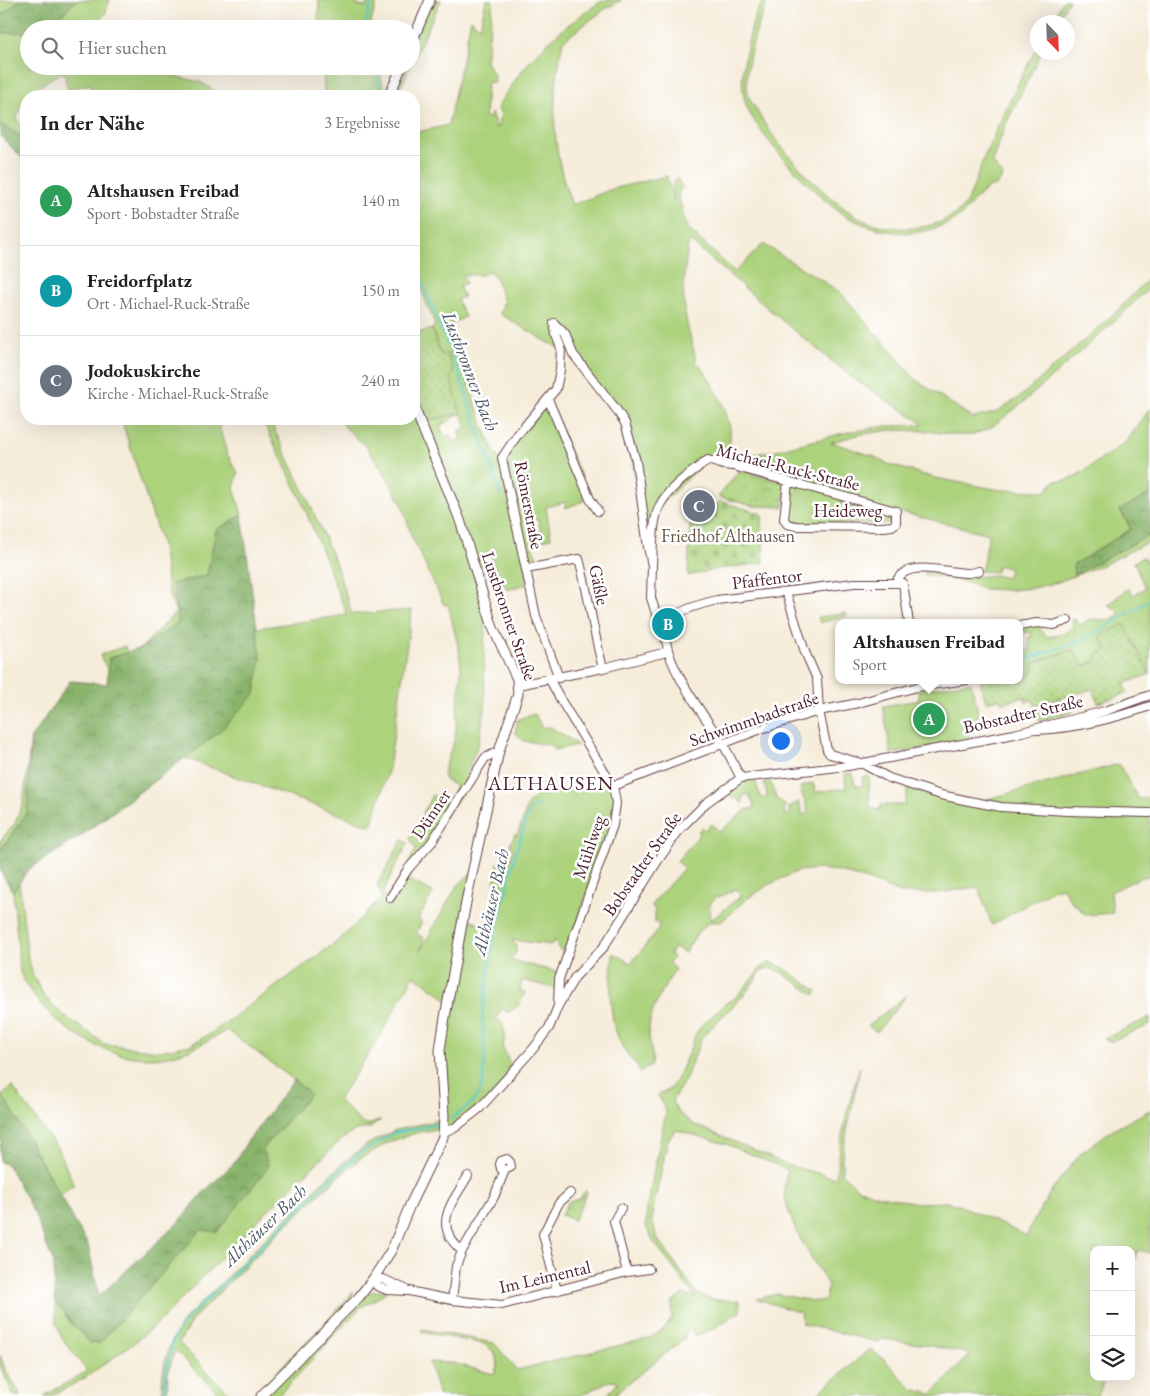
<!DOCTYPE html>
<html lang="de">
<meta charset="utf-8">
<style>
:root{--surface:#fff;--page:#f6f6f6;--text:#222;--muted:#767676;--line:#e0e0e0;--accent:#db2777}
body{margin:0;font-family:"EB Garamond",serif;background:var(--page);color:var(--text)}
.controls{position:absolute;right:15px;bottom:15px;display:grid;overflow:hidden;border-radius:10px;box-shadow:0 5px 20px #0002}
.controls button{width:45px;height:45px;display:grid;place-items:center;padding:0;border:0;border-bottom:1px solid var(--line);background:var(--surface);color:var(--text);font:25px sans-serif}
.compass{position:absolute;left:1030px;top:15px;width:45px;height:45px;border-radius:50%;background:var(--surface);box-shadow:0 5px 20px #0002;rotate:157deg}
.you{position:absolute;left:780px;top:740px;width:18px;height:18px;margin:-12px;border:4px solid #fff;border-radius:50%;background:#1a73e8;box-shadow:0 0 0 8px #1a73e833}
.badge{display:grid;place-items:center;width:32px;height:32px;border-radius:50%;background:var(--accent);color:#fff;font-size:16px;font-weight:700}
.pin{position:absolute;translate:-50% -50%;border:2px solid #fff;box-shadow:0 1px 5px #0006}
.popup{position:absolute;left:835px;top:619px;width:188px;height:65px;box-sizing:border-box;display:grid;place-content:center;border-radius:10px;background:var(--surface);filter:drop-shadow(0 1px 4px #0005);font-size:16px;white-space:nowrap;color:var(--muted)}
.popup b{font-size:19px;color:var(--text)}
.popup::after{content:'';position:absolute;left:50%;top:100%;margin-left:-10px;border:10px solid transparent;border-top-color:var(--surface)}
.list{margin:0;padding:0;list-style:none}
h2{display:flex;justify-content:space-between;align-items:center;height:65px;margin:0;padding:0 20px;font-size:21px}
h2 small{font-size:16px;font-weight:400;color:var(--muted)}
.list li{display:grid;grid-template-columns:32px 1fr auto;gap:15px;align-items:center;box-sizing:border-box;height:90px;padding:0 20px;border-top:1px solid var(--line)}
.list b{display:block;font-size:19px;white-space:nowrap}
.list p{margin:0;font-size:16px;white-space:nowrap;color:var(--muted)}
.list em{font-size:16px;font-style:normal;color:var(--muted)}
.icon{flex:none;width:28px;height:28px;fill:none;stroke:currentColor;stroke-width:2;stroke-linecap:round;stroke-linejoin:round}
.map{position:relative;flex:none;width:1150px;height:1396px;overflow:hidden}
.search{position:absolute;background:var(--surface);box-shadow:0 5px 20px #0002;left:20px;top:20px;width:400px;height:55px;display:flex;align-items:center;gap:12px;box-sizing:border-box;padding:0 18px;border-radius:28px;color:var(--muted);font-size:19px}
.panel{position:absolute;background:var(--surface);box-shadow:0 5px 20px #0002;left:20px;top:90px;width:400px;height:335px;border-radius:20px}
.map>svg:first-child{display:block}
</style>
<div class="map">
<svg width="1150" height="1396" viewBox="0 0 1150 1396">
<defs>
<pattern id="forest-crowns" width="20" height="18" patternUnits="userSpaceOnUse" patternTransform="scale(1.25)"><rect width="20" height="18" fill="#89b46c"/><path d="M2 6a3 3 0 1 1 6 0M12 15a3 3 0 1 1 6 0" fill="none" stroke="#729259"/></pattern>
<pattern id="cemetery-stones" width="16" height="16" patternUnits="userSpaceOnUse" patternTransform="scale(1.25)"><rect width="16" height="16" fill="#acd27c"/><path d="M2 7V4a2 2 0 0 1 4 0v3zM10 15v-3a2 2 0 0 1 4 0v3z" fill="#96b46b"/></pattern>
<pattern id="park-crowns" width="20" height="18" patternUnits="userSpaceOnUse" patternTransform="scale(1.25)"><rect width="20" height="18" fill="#acd27c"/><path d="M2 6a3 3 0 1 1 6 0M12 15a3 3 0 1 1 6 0" fill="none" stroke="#96b46b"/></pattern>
<pattern id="garden-dots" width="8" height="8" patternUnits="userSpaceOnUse" patternTransform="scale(1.25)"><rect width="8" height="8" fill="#acd27c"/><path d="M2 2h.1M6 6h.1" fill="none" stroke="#96b46b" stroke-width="1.8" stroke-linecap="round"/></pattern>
</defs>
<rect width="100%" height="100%" fill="#fff"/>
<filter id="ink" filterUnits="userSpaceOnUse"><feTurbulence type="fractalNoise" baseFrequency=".02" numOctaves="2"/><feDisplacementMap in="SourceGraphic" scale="10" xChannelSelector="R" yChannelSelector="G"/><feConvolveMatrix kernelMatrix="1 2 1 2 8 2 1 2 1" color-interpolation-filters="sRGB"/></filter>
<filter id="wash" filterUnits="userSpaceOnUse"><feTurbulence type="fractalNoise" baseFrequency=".0096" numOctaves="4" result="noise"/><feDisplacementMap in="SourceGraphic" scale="20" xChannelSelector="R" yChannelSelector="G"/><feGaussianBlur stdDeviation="1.12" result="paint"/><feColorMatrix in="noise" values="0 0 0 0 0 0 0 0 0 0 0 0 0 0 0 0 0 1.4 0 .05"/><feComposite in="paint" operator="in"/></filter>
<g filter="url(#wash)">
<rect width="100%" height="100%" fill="#f5ecd9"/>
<path fill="#acd27c" stroke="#7b7854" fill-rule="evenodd" d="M0,0H20L0,16Z
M77,0H110L105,14L88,29H47Z
M319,0H355L357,5L366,7L368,0H377L369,29H318Z
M430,0H441L411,65V44Z
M486,0H493L486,62L494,75V83L487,82L485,117L490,118L491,113L497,129L501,114L497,108C520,68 549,37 586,12C592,8 600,1 606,0C611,0 617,0 622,0L605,9L563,41C551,101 550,147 572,205L615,188L667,176L674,201L673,184L677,178L682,187L678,194L687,228L735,272L763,244L840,292L916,380L973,418L997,412L1021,396L1116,312L1150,277L1149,288L1117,319L1026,400L989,429L971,435H957L927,431L890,430L858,435L831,442L873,456L887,464L935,478L1000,490L1047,491L1054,481L1067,480L1081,473L1126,442L1150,408V494L1120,511L1131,529L1073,565L1150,535V541L1105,564L1058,582L1032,588L1012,590L983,589L969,583L944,577L925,575V567L968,574L972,577L995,575L1007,578L1010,569L998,565L996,572L979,571L982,568L989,534L896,511V523L787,524L788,482L708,460L660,505L654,527L646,536L625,423L555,324L561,348L549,343L500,314L504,301L495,277L490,271L481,275H462L466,283L459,286L464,297L457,300L465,317L451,324L450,327L483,426L494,451L502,461L548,399L588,493L583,501L566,508L565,502L546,507L551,538L543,540L538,519L530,520L532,546L538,559L526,569L529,583L508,590L497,575L490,553L480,557L493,628L486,623L484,646L485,709L479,742L468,769L467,786L408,869V864L416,848L410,839L432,795L447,804L456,786L445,780L443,773L455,737L461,669L459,650L448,604L444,605L412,537L402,504L384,472L366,447L337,419H414V389L428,419L449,376L454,373L448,354L441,355L432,329L435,325L414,271V133L448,125L471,19L480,28ZM689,240L785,323L854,379L919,421L922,425L885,426L848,432L773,451L728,459L723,455C725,452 727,448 729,445C736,420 714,386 701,366L697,364C693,344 685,323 684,303C682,282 686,261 689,240ZM461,413L467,427L459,431L462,438L454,442L450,435L445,437L440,426Z
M764,0H770L767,2C758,26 742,68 748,94C749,99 754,105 757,111C776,146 831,207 868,222C895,232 936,231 959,211C972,200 976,176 983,160C999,122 1017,84 1037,48L1038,52L1041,53L1005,126L992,162L1003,176L996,186C981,187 971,207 960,216C946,227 923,233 906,233C885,233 854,223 838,211C813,192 753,131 745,102C739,79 744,61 749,38C753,23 754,12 764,0Z
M1064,0H1069L1056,22H1051Z
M0,31L5,33L29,32V66H131L200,82L224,96H93L94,93L90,84L70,89L72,96H69L64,72C50,78 40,85 29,96H26V99C20,105 18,112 17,120L26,129V139L0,124Z
M323,66H378L384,89L395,82L402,66H410L397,96H324Z
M121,419H217L227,454L238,473L234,488L242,515L216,530L207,575L173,584L178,623L141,648L176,612L169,596L162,545Z
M262,419H269L307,497L335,562L352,614L412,610L389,768L371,826L185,758L218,733L261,659L257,628L347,615L301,499Z
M1143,557L1150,567V675L1124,624L1107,650L1097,660L1082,667L1073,649L1033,663L1034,672L1026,676L1023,666L1019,667V655L1030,650L1029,637L1032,636L1031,632L1025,633L1023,626L1037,623L1041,630L1048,637L1063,634L1073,627L1072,620L1075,619L1080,625L1089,619L1108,620L1119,615L1117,609L1108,605L1128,588L1133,595L1145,588L1134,562Z
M125,646L127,653L109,658L108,671L100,655Z
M971,682L979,717L967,721L970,740L891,754L883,706L919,700L918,690Z
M535,714L542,728L551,727L578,745L554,750L551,745L524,741L515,733L518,719Z
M31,738L27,812L0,851V841L15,823L23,804Z
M1119,764L1138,799L1150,798V877H1141L1111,892L1113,913L1086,915L1068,898L1063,887L1054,889L992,925L978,887L939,893H900L870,881L842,872L821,869L798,871L770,884L745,900L721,922H709L698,932L685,953L674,947L670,954L673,957L669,963L675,969C665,987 652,1005 649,1026C647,1039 654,1052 652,1065L641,1072C635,1063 627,1055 622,1046C607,1017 610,985 613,953L631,963L658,930L659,923H655V910L651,905L684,868L677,861L700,834L698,832L702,827L705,830L712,824L719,832L746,810L755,807L749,795L744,794L742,803L736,798L723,797L719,794L741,778L754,777L760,796L765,800L767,794L764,783L770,781L776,798L785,805L784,815L789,814V807L799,802L803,816L808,812C807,803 801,796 800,787L813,783L816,792L846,788L845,774L853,773L854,781L856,786H863V777L869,776L870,808L880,810V805H905L908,784L976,802ZM735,889L741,896L711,920C709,910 708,904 716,897H720Z
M610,782L616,803L567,955L559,949L555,940L551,945L512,940L516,945V953L510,960L561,973L558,989L522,980L520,991L525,992L519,1005L509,1013L502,1009L496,1019L503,1024L505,1035L503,1049L513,1070L490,1097L444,1132L438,1129L419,1132L389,1142L361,1158L336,1179L285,1226L192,1320L179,1343L232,1396H221L175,1350L168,1372L167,1396H162C161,1368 168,1340 186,1318L315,1189L343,1163L366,1145L396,1130L444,1119L439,1049L448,1000L414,975L378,1040L338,1100L363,1124H371L381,1120L370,1128L356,1130L341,1140L265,1213L159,1322L135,1342L85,1378L51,1396H44L87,1371L62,1338L56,1323L55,1303L63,1310L69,1321L90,1343H100L201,1229L262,1150L309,1094L294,1080L227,1030C207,1042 187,1053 164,1057C116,1064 67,1036 37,1000C31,992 23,982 20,971C18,964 18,956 18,949C16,930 15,911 13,892L19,881L28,958L33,975L43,995L62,1014L105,1044L159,1051L190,1045L210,1034L338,941L382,897L377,885L402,840L408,843L387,883L383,894L390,898L387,903L394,902L407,879L433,892L418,920L422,922L416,933L424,938L420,951L457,886L473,871L463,918L486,926L487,952L502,888L497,886L494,881L496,877L498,863H509L513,850L510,844L515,834L517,836L528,804L537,795L593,788Z
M771,962L784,968L817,991L815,995L779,971L769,968L763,970L743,996L702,1037L685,1080L672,1101L679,1113L693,1124L790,1166L836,1178C840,1138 848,1105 860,1067L842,1157V1174L857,1188L875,1195L917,1203L946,1202L959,1205L1027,1236L1032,1223L1053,1188L1081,1153L1109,1132L1150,1110V1253L1138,1250L1131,1270V1250H1094V1377H1105L1098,1396H815L870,1349L886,1361L912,1389L932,1394L971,1354L927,1345L882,1339L878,1342L802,1324L801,1313L757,1299L776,1294L813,1301H825L828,1285C811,1256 773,1205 788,1170L726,1144L676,1130L668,1140L653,1209L652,1220L657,1238L696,1292L710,1299L740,1301V1312L714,1328L696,1336L688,1328L684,1339L612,1396H606L619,1382L609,1381L579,1396H439L429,1362L453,1363L494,1374L498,1363L494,1352L484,1344L422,1332V1329L494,1343L517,1370L650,1338C666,1328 674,1324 672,1303L683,1294L695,1297L653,1241L646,1226L647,1206L666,1112L658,1095L670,1089L676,1080L692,1045L695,1035L702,1025L725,1004L735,998L762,967Z
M907,995L877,1032L868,1026Z
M1150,1017V1025L1109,1042L1104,1039Z
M12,1086L57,1148L74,1184L60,1195L9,1105L2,1096Z
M387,1290L383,1295L361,1307L278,1396H252L326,1322L353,1292L352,1299L337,1319L371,1292Z
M0,1355L5,1369L21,1396H14L0,1366Z"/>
<path fill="url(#forest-crowns)" stroke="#6a6a4c" d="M20,0H77L47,29H29V32L5,33L0,31V16Z
M0,124L26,139V162L0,136Z
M1150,494V535L1074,575L1073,565L1131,529L1120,510Z
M242,515L261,659L255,694L218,733L85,833L28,870L13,892L0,871V852L27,812L31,738L70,681L107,684L109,658L141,648L178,623L173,584L207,575L216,530Z
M294,1080L310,1094L262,1150L269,1166L217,1232L201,1230L100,1343H90L69,1321L63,1310L55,1303L53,1262L35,1215L8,1165L0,1162V1146L2,1141L0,1139V1094L9,1105L88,1245L99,1296L180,1221L200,1196L234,1163L247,1142Z"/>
<path fill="url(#cemetery-stones)" stroke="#7b7854" d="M720,501L762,514L764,563L717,569L688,576L690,525L696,524Z"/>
<path fill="url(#park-crowns)" stroke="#7b7854" d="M739,471L786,483L784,507L754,506L718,497Z
M585,1191L587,1192L574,1220L561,1215L567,1203L580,1198Z"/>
<path fill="url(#garden-dots)" stroke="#7b7854" d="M432,329L441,355L448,354L454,374L450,377L461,413L428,420L414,389V334Z
M846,613L847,616L820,623L818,617Z
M1124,624L1150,674L1124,684L1128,693L1098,703L1093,689L1035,706L1033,700L1026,702L1024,697L1002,703L1000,699L986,702L980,680H1019V667L1023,666L1027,675L1034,672L1033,663L1073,649L1082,667L1097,661L1096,655L1107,650L1100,636Z
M1070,703L1072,712L1039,721L1037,712Z"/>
<path fill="#5ac8ce" stroke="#52747c" d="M941,702L943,718L917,721L915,708L937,705V703Z"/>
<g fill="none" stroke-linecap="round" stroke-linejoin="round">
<path stroke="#5ac8ce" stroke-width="2" d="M364,29L372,0
M374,66L382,96
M414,256L422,283L454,359L501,495
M1019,662L1085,639L1150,600
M451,1119L472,1103L480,1092L483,1082L485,1054L482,1018L492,946L516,852L529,812L533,807L539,806
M165,1396C165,1376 168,1347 179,1329C182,1324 188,1319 192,1314L327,1182L360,1153L395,1133L438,1124"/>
</g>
</g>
<g filter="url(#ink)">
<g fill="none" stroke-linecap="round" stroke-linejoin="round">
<g stroke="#643e45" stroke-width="10">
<path id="minor" d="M554,323L556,335L561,348L560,370L556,389L518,434L502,458L536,616L559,678
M554,323L565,334L573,354L616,409L625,423L636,461L648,547L652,566L651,598L659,623L668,624
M548,399L585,487L590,499L598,511
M652,566C653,548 652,520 660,505C671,485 691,473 708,460L723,465L733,466L896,511V523L892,526L883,527L796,526L787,524L784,519L788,482
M526,569L579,559C589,595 593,632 603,668
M896,582C906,558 948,573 967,573C971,573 975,572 979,571
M786,592L805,652L817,679L819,711L827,750L830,754L861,763L889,778L941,795L969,801L1001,807L1067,811L1150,813
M1019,626L1037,623L1054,625L1068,620
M550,680L562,702L613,786L616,803L613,825L559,979L558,1004
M518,685L603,668L667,652
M1038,730C1077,728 1113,719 1150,706
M741,778C734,766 729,753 721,741C706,717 648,646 671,619C679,610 705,603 717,600L854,583H903L909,623
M613,786L761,729L819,711L858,703L917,687L967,680
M390,898L408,869L431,843L485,758L499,751
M444,1132L456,1127L480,1108L533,1049L549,1028L558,1006L575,977L603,948L657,862L680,829L706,803L741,778L848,766L1014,734L1105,711L1150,695
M462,1251C431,1225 452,1203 468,1176
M627,1272L649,1269
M373,1279L377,1286L387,1290L409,1291L452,1300L502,1305L627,1272L614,1221L621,1208
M373,1279H383L405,1289
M557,1291L543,1234L559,1203L570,1193
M452,1300L456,1266L462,1251L494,1197L505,1170L511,1167L510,1162L507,1159L501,1161L500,1164L501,1169L505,1170"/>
</g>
<g stroke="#643e45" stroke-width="11">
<path id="tertiary" d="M411,44L430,0
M389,96L402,66
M261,1396L359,1297L373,1279L392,1249L410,1205L443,1137L444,1116L440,1050L445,1017L467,897L499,751L518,694L517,679L493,628L460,520L414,407"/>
</g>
<use href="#minor" stroke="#fff" stroke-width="8"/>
<use href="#tertiary" stroke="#fff" stroke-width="9"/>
</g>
</g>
<g text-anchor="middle" stroke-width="5" stroke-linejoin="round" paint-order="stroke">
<g font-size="18" fill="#4a1f2b" stroke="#fff">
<text transform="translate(788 467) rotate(14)" y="6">Michael-Ruck-Straße</text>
<text transform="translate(529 505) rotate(79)" y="6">Römerstraße</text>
<text x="848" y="517">Heideweg</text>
<text transform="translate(767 579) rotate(-7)" y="6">Pfaffentor</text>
<text transform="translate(599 585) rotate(78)" y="6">Gäßle</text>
<text transform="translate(509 616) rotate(71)" y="6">Lustbronner Straße</text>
<text transform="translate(1023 714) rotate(-13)" y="6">Bobstadter Straße</text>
<text transform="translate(754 719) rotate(-19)" y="6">Schwimmbadstraße</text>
<text transform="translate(431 814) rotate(-56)" y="6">Dünner</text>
<text transform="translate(589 847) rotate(-71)" y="6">Mühlweg</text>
<text transform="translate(642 864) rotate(-55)" y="6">Bobstadter Straße</text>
<text transform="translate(545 1277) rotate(-13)" y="6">Im Leimental</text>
</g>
<g font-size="18" fill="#675543" stroke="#fff">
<text x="728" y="542">Friedhof Althausen</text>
</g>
<g font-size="19" font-style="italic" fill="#505a64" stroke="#fff">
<text transform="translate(471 371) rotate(69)" y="7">Lustbronner Bach</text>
<text transform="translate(490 902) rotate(-77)" y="7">Althäuser Bach</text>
<text transform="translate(264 1225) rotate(-44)" y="7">Althäuser Bach</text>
</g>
<g font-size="20" letter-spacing="1" fill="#4a1f2b" stroke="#fff">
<text x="551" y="790">ALTHAUSEN</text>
</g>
</g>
</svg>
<div class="controls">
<button>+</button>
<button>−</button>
<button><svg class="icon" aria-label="layers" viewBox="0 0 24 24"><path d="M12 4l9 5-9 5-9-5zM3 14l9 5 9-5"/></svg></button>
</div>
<svg class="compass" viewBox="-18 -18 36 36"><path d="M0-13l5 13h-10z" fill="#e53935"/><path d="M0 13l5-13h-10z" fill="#767676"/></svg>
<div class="you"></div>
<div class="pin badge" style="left:929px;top:719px;background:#2e9e5b">A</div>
<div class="popup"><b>Altshausen Freibad</b>Sport</div>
<div class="pin badge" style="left:668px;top:624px;background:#0f9aa8">B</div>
<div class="pin badge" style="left:699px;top:506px;background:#6b7280">C</div>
<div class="search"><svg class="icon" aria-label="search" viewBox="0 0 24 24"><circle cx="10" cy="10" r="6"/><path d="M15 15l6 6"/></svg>Hier suchen</div>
<section class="panel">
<h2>In der Nähe<small>3 Ergebnisse</small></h2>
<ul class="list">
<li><span class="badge" style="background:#2e9e5b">A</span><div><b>Altshausen Freibad</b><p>Sport · Bobstadter Straße</p></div><em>140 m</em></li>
<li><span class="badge" style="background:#0f9aa8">B</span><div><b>Freidorfplatz</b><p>Ort · Michael-Ruck-Straße</p></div><em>150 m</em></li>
<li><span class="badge" style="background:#6b7280">C</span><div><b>Jodokuskirche</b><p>Kirche · Michael-Ruck-Straße</p></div><em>240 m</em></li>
</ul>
</section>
</div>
